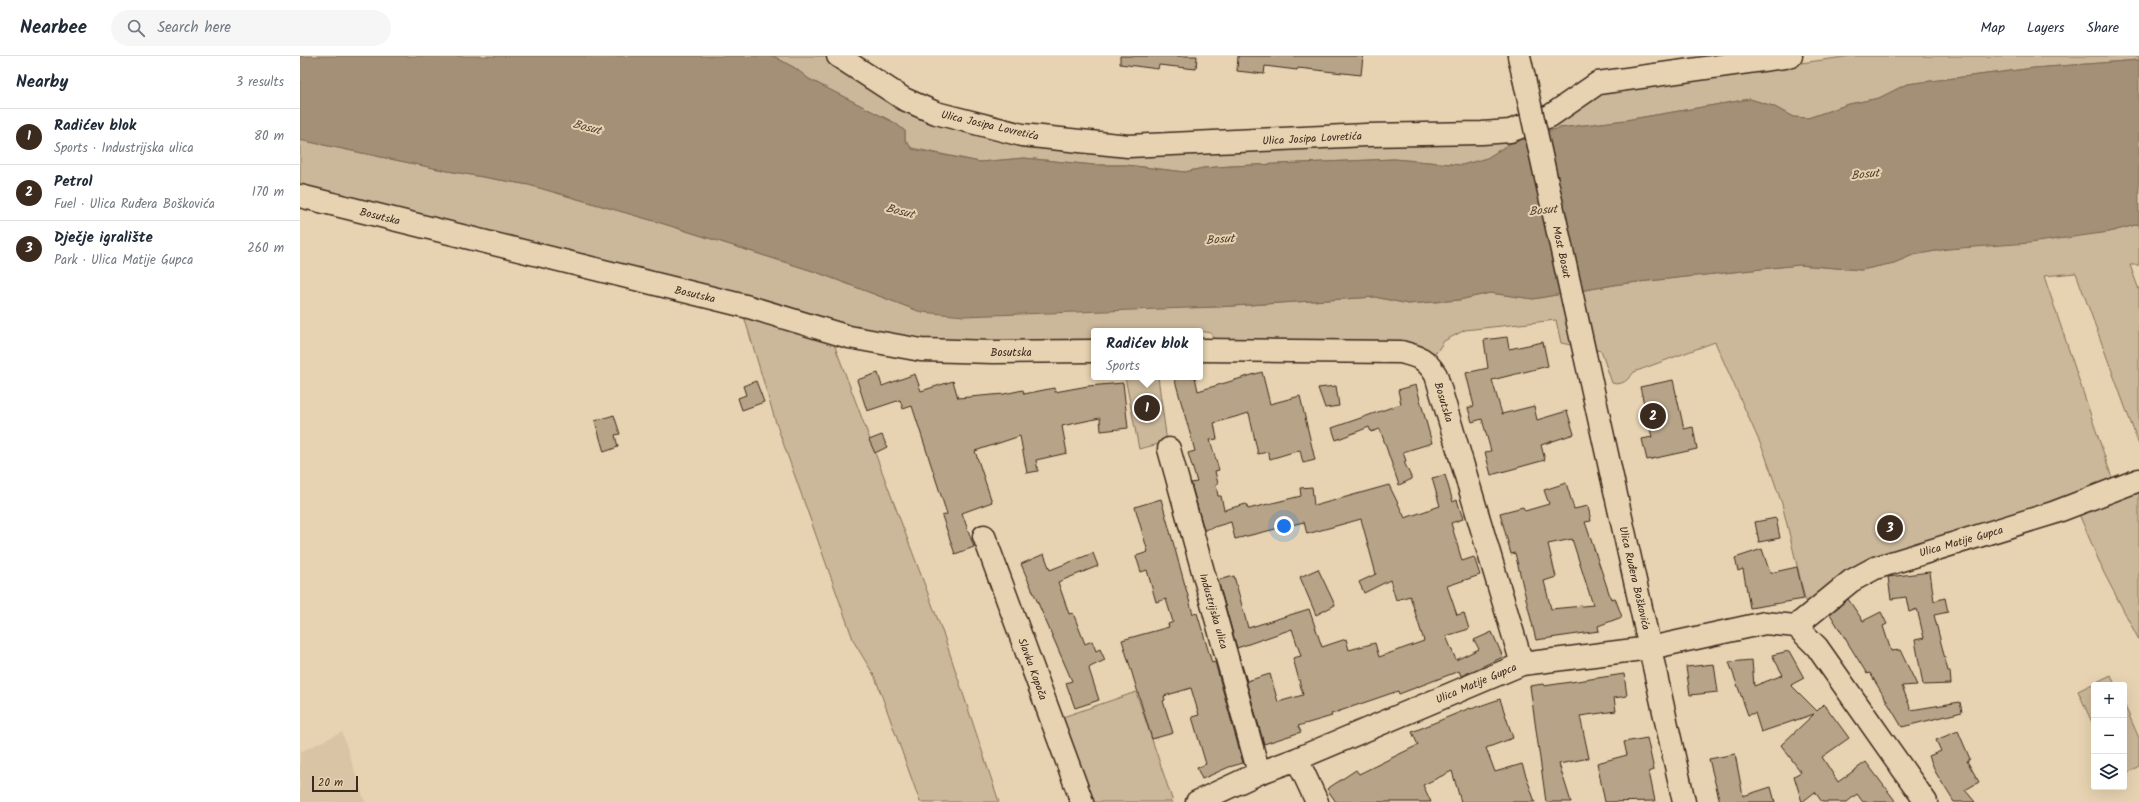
<!DOCTYPE html>
<meta charset="utf-8">
<style>
:root{--surface:#fff;--page:#f6f6f7;--text:#1f2937;--muted:#747a83;--line:#e0e1e3;--accent:#3b2a1e}
body{margin:0;font-family:Kalam,sans-serif;background:var(--page);color:var(--text)}
.controls{position:absolute;right:12px;bottom:12px;display:grid;overflow:hidden;border-radius:4px;box-shadow:0 4px 16px #0002}
.controls button{width:36px;height:36px;display:grid;place-items:center;padding:0;border:0;border-bottom:1px solid var(--line);background:var(--surface);color:var(--text);font:20px sans-serif}
.scale{position:absolute;left:12px;bottom:10px;width:46px;box-sizing:border-box;padding-left:4px;border:2px solid #3b2a1e;border-top:0;font-size:11px;line-height:14px;white-space:nowrap;color:#3b2a1e;-webkit-text-stroke:3px #e7d3b1;paint-order:stroke}
.you{position:absolute;left:984px;top:470px;width:14px;height:14px;margin:-10px;border:3px solid #fff;border-radius:50%;background:#1a73e8;box-shadow:0 0 0 6px #1a73e833}
.badge{display:grid;place-items:center;width:26px;height:26px;border-radius:50%;background:var(--accent);color:#fff;font-size:13px;font-weight:700}
.pin{position:absolute;translate:-50% -50%;border:2px solid #fff;box-shadow:0 1px 4px #0006}
.popup{position:absolute;left:791px;top:272px;width:112px;height:52px;box-sizing:border-box;display:grid;place-content:center;border-radius:4px;background:var(--surface);filter:drop-shadow(0 1px 3px #0005);font-size:13px;white-space:nowrap;color:var(--muted)}
.popup b{font-size:15px;color:var(--text)}
.popup::after{content:'';position:absolute;left:50%;top:100%;margin-left:-8px;border:8px solid transparent;border-top-color:var(--surface)}
.list{margin:0;padding:0;list-style:none}
h2{display:flex;justify-content:space-between;align-items:center;height:52px;margin:0;padding:0 16px;font-size:17px}
h2 small{font-size:13px;font-weight:400;color:var(--muted)}
.list li{display:grid;grid-template-columns:26px 1fr auto;gap:12px;align-items:center;box-sizing:border-box;height:56px;padding:0 16px;border-top:1px solid var(--line)}
.list b{display:block;font-size:15px;white-space:nowrap}
.list p{margin:0;font-size:13px;white-space:nowrap;color:var(--muted)}
.list em{font-size:13px;font-style:normal;color:var(--muted)}
.icon{flex:none;width:22px;height:22px;fill:none;stroke:currentColor;stroke-width:2;stroke-linecap:round;stroke-linejoin:round}
.map{position:relative;flex:none;width:1839px;height:746px;overflow:hidden}
header{display:flex;align-items:center;gap:24px;box-sizing:border-box;height:56px;padding:0 20px;background:var(--surface);border-bottom:1px solid var(--line)}
header strong{font-size:19px}
nav{display:flex;gap:22px;margin-inline-start:auto;font-size:14px}
.search{width:280px;height:36px;background:var(--page);display:flex;align-items:center;gap:10px;box-sizing:border-box;padding:0 14px;border-radius:22px;color:var(--muted);font-size:15px}
main{display:flex}
aside{flex:1;background:var(--surface)}
.map>svg:first-child{display:block}
</style>
<header>
<strong>Nearbee</strong>
<div class="search"><svg class="icon" aria-label="search" viewBox="0 0 24 24"><circle cx="10" cy="10" r="6"/><path d="M15 15l6 6"/></svg>Search here</div>
<nav><a>Map</a><a>Layers</a><a>Share</a></nav>
</header>
<main>
<aside>
<h2>Nearby<small>3 results</small></h2>
<ul class="list">
<li><span class="badge">1</span><div><b>Radićev blok</b><p>Sports · Industrijska ulica</p></div><em>80 m</em></li>
<li><span class="badge">2</span><div><b>Petrol</b><p>Fuel · Ulica Ruđera Boškovića</p></div><em>170 m</em></li>
<li><span class="badge">3</span><div><b>Dječje igralište</b><p>Park · Ulica Matije Gupca</p></div><em>260 m</em></li>
</ul>
</aside>
<div class="map">
<svg width="1839" height="746" viewBox="0 0 1839 746">
<rect width="100%" height="100%" fill="#e7d3b1"/>
<filter id="ink" filterUnits="userSpaceOnUse"><feTurbulence type="fractalNoise" baseFrequency=".025" numOctaves="2"/><feDisplacementMap in="SourceGraphic" scale="8" xChannelSelector="R" yChannelSelector="G"/><feConvolveMatrix kernelMatrix="1 2 1 2 8 2 1 2 1" color-interpolation-filters="sRGB"/></filter>
<g filter="url(#ink)">
<path fill="#d9c5a5" d="M42,676L65,746H0V696Z"/>
<path fill="#cbb799" stroke="#83705c" d="M473,0H528L712,82L1153,83L1295,35L1552,0H1839V4L1734,12L1607,28L1579,42L1549,48L1508,62L1493,61L1473,50L1450,43L1326,64L1260,72L1214,85L1187,102L1162,109L1094,103L931,110L903,112L885,116L826,109H794L724,102L680,106L612,92L605,84V75L595,67L509,23L495,12Z
M0,84L148,115L229,129L361,167L516,216L621,256L917,251L1075,241L1108,248L1159,244L1190,237L1233,243L1320,228L1499,209L1561,214L1594,207L1613,199L1647,193L1809,176L1839,168V209H1830L1839,234V389L1776,217L1744,220L1814,428L1622,491L1508,555L1482,448L1464,396L1415,286L1334,316C1328,324 1322,330 1312,327L1301,295L1261,287L1256,264L1165,274L1144,285L1136,297L1102,289L916,288L911,277L900,275H794V287H621L0,136Z
M443,257L534,288L644,580L699,746H620L575,621L554,586L476,367Z
M825,321H858L867,386L839,393Z
M1839,428V584L1804,517L1776,451Z
M1811,619L1815,629H1794V671L1778,635Z
M836,636L873,746H788L757,663Z
M1824,648L1839,682V710L1824,719Z"/>
<path fill="#a39077" stroke="#796753" d="M0,0H473L495,12L509,23L595,67L605,75V84L612,93L680,106L724,102L794,109H826L885,116L903,112L931,110L1094,103L1162,109L1187,102L1214,85L1260,72L1326,64L1450,43L1473,50L1493,61L1508,62L1549,48L1579,42L1607,28L1734,12L1839,4V168L1809,176L1730,187L1647,193L1613,199L1594,207L1561,214L1499,209L1320,228L1233,243L1190,237L1159,244L1108,248L1075,241L917,251L664,260L621,256L516,216L361,167L229,129L148,115L0,84Z"/>
<path fill="#b7a488" stroke="#3b2a1e" fill-rule="evenodd" d="M820,0H897L896,13L859,9L858,13L820,8Z
M938,0H1063L1061,19L998,12L997,14L965,10L964,18L937,15Z
M1207,281L1209,293L1243,286L1248,310L1192,324L1202,358L1234,350L1237,364L1267,355L1274,378L1241,389L1245,404L1191,419L1185,396L1191,395L1182,363L1172,366L1168,352L1174,350L1166,317L1188,312L1184,284Z
M962,316L970,348L1000,340L1015,404L1003,407L1000,394L970,403L968,396L958,398L949,357L914,367L917,383L910,384L919,414L915,415L918,428L916,429L918,440H921L924,454L946,448L948,453L1001,440L1000,432L1012,431L1014,450L1089,429L1105,462L1140,450L1132,422L1145,419L1153,446L1157,444L1163,463L1151,467L1162,505L1174,501L1180,519L1147,530L1157,559L1164,557L1169,573L1146,580L1156,604L1179,593L1174,584L1192,576L1203,601L1161,620L1159,615L1099,638L1098,635L1031,658L1032,660L998,670L1001,676L964,688L939,600L947,625L970,618L978,646L1003,639L993,602L1001,600L992,573L937,592L918,524L934,520L948,572L1009,553L1022,591L1046,583L1049,594L1075,587L1079,601L1124,585L1110,540L1096,544L1090,524L1064,537L1059,526L1076,518L1061,463L1007,478L1004,466L935,483L931,466L904,474L891,427L897,426L888,397L895,395L874,321H895L898,335Z
M578,317L582,330L615,318L621,335L653,325L658,342L704,338L723,334L724,338L754,332L755,336L788,330L823,327L828,372L801,375L800,362L762,370L767,397L736,404L738,415L727,417L720,380L675,395L692,446L662,457L674,491L655,498L642,460L647,458L612,350L603,353L600,344L567,355L557,324Z
M1373,324L1384,373L1393,371L1397,393L1347,404L1342,383L1352,381L1340,331Z
M456,325L464,346L442,354L438,342L446,339L443,330Z
M1116,329L1132,387L1103,396L1106,405L1104,406L1112,423L1099,429L1080,373L1071,376L1069,371L1036,384L1032,372L1101,348L1098,334Z
M1036,330L1039,350L1025,352L1018,332Z
M314,359L320,378L315,379L318,391L304,396L295,365Z
M582,379L587,391L575,397L569,384Z
M1266,427L1274,453L1288,450L1291,465L1285,466L1311,543L1315,542L1322,561L1298,570L1299,575L1236,584L1215,497L1211,498L1200,457L1223,451L1225,455L1249,448L1244,434ZM1272,483L1293,549L1251,553L1244,525L1256,521L1248,488Z
M861,443L893,558L897,557L912,607L915,606L943,707L929,711L902,723L897,712L906,708L892,661L899,659L891,632L864,640L865,644L863,645L873,677L852,683L822,584L869,571L868,568L873,566L866,543L856,546L847,514L841,516L836,500L848,496L835,451Z
M1476,462L1480,482L1459,486L1455,466Z
M1462,493L1470,517L1497,511L1504,543L1450,552L1443,513L1438,515L1435,502Z
M793,497L798,510L758,526L769,558L773,557L785,588L792,585L796,595L800,593L805,604L790,611L789,613L799,644L775,652L766,627L772,625L721,508L744,498L750,514Z
M1018,513L1035,549L1016,559L1000,521Z
M1630,516L1634,545L1645,542L1648,556L1634,559L1648,615H1650L1651,628L1623,629L1615,584L1624,582L1617,553L1609,556L1606,541L1591,543L1588,521Z
M1548,543L1563,565L1581,556L1587,568L1583,570L1591,595L1600,594L1617,629L1602,630L1611,654L1660,646L1662,656L1602,671L1570,617L1567,618L1530,558Z
M1489,595L1504,622L1491,629L1517,655L1524,648L1549,682L1522,701L1538,726L1566,706L1596,746H1563L1557,738L1547,746H1522L1515,736L1502,746L1494,720L1501,716L1481,689L1514,658L1461,676L1455,657L1448,659L1429,606L1452,604L1454,630L1483,619L1472,599Z
M1414,608L1418,636L1390,639L1386,611Z
M1324,618L1327,640L1314,642L1316,655L1280,660L1289,702L1259,708L1271,746H1246L1230,630L1243,628L1244,630Z
M1200,643L1213,682L1186,692L1195,716L1222,708L1235,746H1161L1152,715L1123,729L1131,746H1036L1027,733L1056,714L1059,718L1118,689L1112,676L1170,652L1171,653Z
M1658,675L1670,703L1667,705L1679,726L1665,734L1675,746H1654L1636,717L1629,700L1641,695L1636,684Z
M1347,682L1354,714L1349,716L1355,745L1305,746L1297,707L1327,699L1324,686Z
M1435,698L1443,740L1471,731L1475,746H1420L1409,703Z"/>
<g fill="none" stroke-linecap="round" stroke-linejoin="round">
<g stroke="#3b2a1e" stroke-width="25">
<path id="minor" d="M538,0L604,43L636,57L722,79L828,90L1066,79L1182,77L1210,75L1250,60L1298,27L1491,0
M0,140L449,251L549,281L621,294L693,296L794,295
M900,294L1101,296C1120,301 1125,302 1136,319L1222,608
M869,393L959,717
M684,480L782,746
M1496,570L1551,525L1575,512L1753,457L1839,424
M997,703L1017,746
M897,746L959,717L997,703L1222,608L1350,592L1465,567L1496,570L1517,591L1626,746"/>
</g>
<g stroke="#3b2a1e" stroke-width="25">
<path id="major" d="M1219,0L1224,22
M1285,299L1384,746"/>
</g>
<use href="#minor" stroke="#e7d3b1" stroke-width="22"/>
<use href="#major" stroke="#e7d3b1" stroke-width="22"/>
<g stroke="#3b2a1e" stroke-width="25" stroke-linecap="butt">
<path id="major-bridge" d="M1224,22L1285,299"/>
</g>
<use href="#major-bridge" stroke="#e7d3b1" stroke-width="22"/>
</g>
</g>
<g text-anchor="middle" stroke-width="4" stroke-linejoin="round" paint-order="stroke">
<g font-size="11" fill="#3b2a1e" stroke="#e7d3b1">
<text transform="translate(690 69) rotate(13)" y="4">Ulica Josipa Lovretića</text>
<text transform="translate(1012 82) rotate(-3)" y="4">Ulica Josipa Lovretića</text>
<text transform="translate(80 160) rotate(14)" y="4">Bosutska</text>
<text transform="translate(1262 196) rotate(78)" y="4">Most Bosut</text>
<text transform="translate(395 238) rotate(13)" y="4">Bosutska</text>
<text x="711" y="300">Bosutska</text>
<text transform="translate(1144 346) rotate(73)" y="4">Bosutska</text>
<text transform="translate(1661 485) rotate(-16)" y="4">Ulica Matije Gupca</text>
<text transform="translate(1335 522) rotate(77)" y="4">Ulica Ruđera Boškovića</text>
<text transform="translate(914 555) rotate(74)" y="4">Industrijska ulica</text>
<text transform="translate(733 613) rotate(70)" y="4">Slavka Kopača</text>
<text transform="translate(1176 627) rotate(-23)" y="4">Ulica Matije Gupca</text>
</g>
<g font-size="12" font-style="italic" fill="#503e30" stroke="#e7d3b1">
<text transform="translate(287 71) rotate(15)" y="4">Bosut</text>
<text transform="translate(1565 118) rotate(-6)" y="4">Bosut</text>
<text transform="translate(1243 154) rotate(-6)" y="4">Bosut</text>
<text transform="translate(600 155) rotate(14)" y="4">Bosut</text>
<text transform="translate(920 183) rotate(-5)" y="4">Bosut</text>
</g>
</g>
</svg>
<div class="controls">
<button>+</button>
<button>−</button>
<button><svg class="icon" aria-label="layers" viewBox="0 0 24 24"><path d="M12 4l9 5-9 5-9-5zM3 14l9 5 9-5"/></svg></button>
</div>
<div class="scale">20 m</div>
<div class="you"></div>
<div class="pin badge" style="left:847px;top:352px">1</div>
<div class="popup"><b>Radićev blok</b>Sports</div>
<div class="pin badge" style="left:1353px;top:360px">2</div>
<div class="pin badge" style="left:1590px;top:472px">3</div>
</div>
</main>
